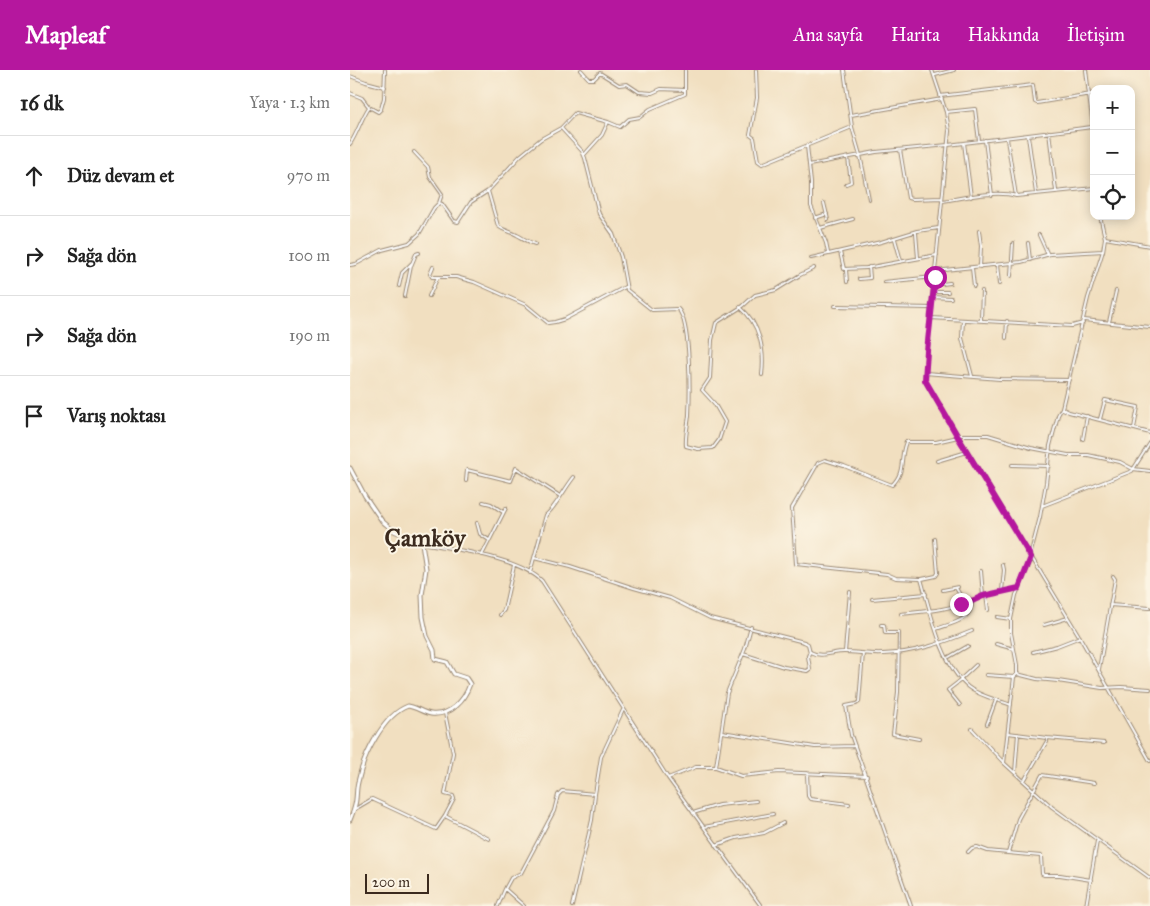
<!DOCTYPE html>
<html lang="tr">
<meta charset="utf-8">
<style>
:root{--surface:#fff;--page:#f6f6f6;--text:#222;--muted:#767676;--line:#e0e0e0;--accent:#b5179e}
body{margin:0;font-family:"IM FELL Great Primer",serif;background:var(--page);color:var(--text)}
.controls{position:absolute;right:15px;top:15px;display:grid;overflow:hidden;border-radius:10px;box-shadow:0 2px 12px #0003}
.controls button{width:45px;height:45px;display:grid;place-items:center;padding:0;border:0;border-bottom:1px solid var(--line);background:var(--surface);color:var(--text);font:25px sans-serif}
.scale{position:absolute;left:15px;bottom:12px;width:64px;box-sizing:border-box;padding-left:5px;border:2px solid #3b2a1e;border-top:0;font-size:14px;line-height:18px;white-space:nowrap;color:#3b2a1e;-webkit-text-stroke:4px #fcf5e5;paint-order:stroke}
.stop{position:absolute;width:15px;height:15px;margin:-11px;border:4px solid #b5179e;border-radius:50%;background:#fff}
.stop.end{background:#b5179e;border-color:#fff;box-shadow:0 1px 5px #0008}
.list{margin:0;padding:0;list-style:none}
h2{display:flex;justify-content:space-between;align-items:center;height:65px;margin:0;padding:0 20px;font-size:21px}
h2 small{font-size:16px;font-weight:400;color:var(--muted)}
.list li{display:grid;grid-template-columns:32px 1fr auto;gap:15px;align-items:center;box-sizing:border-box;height:80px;padding:0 20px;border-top:1px solid var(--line)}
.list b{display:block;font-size:19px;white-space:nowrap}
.list em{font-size:16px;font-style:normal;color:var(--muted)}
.icon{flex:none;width:28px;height:28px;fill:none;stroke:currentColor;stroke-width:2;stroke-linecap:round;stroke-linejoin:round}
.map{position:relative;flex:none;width:800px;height:836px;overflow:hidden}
header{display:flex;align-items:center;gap:30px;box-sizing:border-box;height:70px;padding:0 25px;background:var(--accent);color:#fff}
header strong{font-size:24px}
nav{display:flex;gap:28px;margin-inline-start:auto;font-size:18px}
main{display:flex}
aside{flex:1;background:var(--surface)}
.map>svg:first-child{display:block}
</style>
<header>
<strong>Mapleaf</strong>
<nav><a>Ana sayfa</a><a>Harita</a><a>Hakkında</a><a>İletişim</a></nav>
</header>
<main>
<aside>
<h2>16 dk<small>Yaya · 1.3 km</small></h2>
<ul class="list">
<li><svg class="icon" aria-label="ahead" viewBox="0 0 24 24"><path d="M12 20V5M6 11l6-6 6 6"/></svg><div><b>Düz devam et</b></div><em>970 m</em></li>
<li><svg class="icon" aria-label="right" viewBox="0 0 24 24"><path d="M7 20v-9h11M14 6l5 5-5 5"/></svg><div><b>Sağa dön</b></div><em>100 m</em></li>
<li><svg class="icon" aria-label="right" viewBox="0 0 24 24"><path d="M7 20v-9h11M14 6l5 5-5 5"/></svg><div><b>Sağa dön</b></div><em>190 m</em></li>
<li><svg class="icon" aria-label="arrive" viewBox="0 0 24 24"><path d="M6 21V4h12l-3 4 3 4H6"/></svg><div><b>Varış noktası</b></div></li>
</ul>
</aside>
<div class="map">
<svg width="800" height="836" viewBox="0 0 800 836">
<rect width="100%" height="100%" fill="#fcf5e5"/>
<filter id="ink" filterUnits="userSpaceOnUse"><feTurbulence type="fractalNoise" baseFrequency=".02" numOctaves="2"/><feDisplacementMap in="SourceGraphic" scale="10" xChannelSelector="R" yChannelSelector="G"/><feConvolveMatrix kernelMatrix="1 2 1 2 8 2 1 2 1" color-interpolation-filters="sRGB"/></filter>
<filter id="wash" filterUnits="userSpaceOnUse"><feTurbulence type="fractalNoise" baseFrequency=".0096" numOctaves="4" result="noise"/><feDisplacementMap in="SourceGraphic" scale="20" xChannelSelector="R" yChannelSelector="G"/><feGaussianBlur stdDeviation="1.12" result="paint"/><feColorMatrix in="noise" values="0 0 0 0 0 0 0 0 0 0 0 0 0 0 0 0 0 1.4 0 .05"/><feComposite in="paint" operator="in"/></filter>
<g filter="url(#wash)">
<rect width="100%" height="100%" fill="#f1dfc0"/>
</g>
<g filter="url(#ink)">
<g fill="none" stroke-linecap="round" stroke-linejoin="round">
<g stroke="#96846f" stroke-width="4">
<path id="street" d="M231,0L239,9H244L250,3L269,15L277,14L289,22L302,23L311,19L335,20
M406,0L407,28L400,65L404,68L408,91L412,94L502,57L494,0
M582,0L596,42L599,61L577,281L575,310L578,316L728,564L800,691
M736,0L744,66
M585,5L604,0
M0,6L16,12L35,17
M0,23L12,28L19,37
M590,26L683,15L685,32L687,33L741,24
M596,42L625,39L629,71
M501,45L592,29
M502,57L510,85L519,129
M211,58L225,43L258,52
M699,62L706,121
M678,66L686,123
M657,69L666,126
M635,70L642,125
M614,73L621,127
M0,74C8,62 11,49 19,37L28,42L31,39L34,28L35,0
M457,76L461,113V136L476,173L478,183
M550,80L558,128L562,129L592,128
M64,82L78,97L80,107L92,124L89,133
M234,85L252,65L258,52L270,57L279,49L290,47L300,39L335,24V0
M459,95L526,82L598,75L742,57
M496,114L501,112L498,88
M592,131C613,128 646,120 666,126L744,118
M474,133L478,150
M750,146L755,168L753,181L738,228L712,338L708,345L700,376L696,413L690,447L681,482V490L666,525L661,549V563L667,595V604L687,609L708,611L752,618L771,617L800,619
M465,148L477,144
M470,158L503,149
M629,161L631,176L630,197
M566,163L568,188
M689,165L698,185
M755,168L800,176
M545,169L551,191
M678,173L680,190
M185,174C178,172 173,168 167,165C160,161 154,161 148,156L138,121L170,86L191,69L211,58L232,81L235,88L249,144L263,164L271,187L277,220L302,240L328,239C341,252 340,325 339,345C338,356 335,366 336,376L348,379L363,378L369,370L375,352L364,333L352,320L360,308L362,270L366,253L393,236L405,225L426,220L450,205L464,198
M490,182L494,199L516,198L587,185
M461,188L531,172L567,161L589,158
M0,195L6,194L32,180L59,173L69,164L84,138L89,133L92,134L104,151L108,152L121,132L138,121
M647,195L649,214
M83,197L80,204L82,207H106L124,212L176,235L198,253L205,252L215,249L275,217
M622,198L624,216
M496,200L497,212
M585,201L671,192L700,184L753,181
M661,206L663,173
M509,209L520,208L519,197
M534,212L584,207
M584,215L600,213
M49,216L52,203L62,193
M583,222H598
M55,226L61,196L66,184L69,183
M79,226L88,207
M582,227L601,228
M485,236L581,238
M390,237C410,254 415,280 412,305
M581,248L722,256L733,253
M613,250L612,268L622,306
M631,250L632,221
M734,250L800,257
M759,252L766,221
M656,268L657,251
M575,303L650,309L719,310
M713,339L719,342L800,363
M750,349L755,330L788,337L784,358
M607,365H638L681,378L718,385H738L770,392L783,399L800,401
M608,367L586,372H556C549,388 556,402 542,415L494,396L475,390L468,393L442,438L446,494L537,504L546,508L571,509C581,543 591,594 618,617C629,626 648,630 661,635
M733,369L737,346
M587,391L617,382
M662,395L699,396
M116,411L117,400L161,411L166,398L210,426
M133,432L141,434L153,442
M692,436L782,401L800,373
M127,453L130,464L139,470
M72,473C103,479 170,488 192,511L318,708L411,836
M132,485L156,438
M184,488L196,445C205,438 215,418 224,407
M631,501L633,526
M180,503L184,488L220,497L284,518L320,528L360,548L454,572L458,574L460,582C471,588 482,582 494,582C507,582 520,585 533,584C564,583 593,573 622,561
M572,509L586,506L588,503L585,469
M606,518L613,530L621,531
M593,520L608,517
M652,521L654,500L653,495
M636,525L638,540
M522,529L576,524
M760,535L800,538
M551,544C566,542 604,540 615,531
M150,545L154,540L164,495
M647,547L661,549
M531,555H534L535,563H549L548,622L543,664L569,669
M694,555L718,548
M586,559C602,553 622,551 622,531L633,526L669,518
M646,574L664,579
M495,582L500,522
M683,582L707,576L730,567
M513,583L509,632L506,634L496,636L501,665L561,836
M393,584L434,597L457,601L460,599L458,586L460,581
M599,587L618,576
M749,599L765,509L763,506
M667,604L664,607L654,693L702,737L800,808
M636,605L664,607
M611,609L626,595
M610,635L598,620L611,610
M95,643L103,683L95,724L103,726L104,729L95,746
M637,654L646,630
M622,659L653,692
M372,662L465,677L505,676
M658,663L697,668V671L674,711
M697,668L754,673
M366,697L391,706L429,702L517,706
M457,703L458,726L460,729L499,734
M665,703L668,664
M318,708L346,697H366L377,623L395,579L401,557
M5,739L22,729L86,759L95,746L139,769
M343,743L369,735L406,731
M354,757L423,744
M366,775L386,768L414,763L433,753
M618,782L622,778L627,777L638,781L658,783
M741,810L710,805H694L692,804L691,786L658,783L668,749L692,705L744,713
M148,836L155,819
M174,836L155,819L161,808L171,803L204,741L208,725L212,721L245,724L251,687L273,640
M222,836L242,750L245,724
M736,836L747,771"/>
</g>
<g stroke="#96846f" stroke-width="5">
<path id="secondary" d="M0,398L15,426L32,451L44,461L72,473L76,499L72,525L73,547L77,566L84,580L85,589L97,592L104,604L116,608L120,614C114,631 100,646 81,644C73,643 66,637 58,636C33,645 13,687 8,712C6,719 7,728 5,735C4,740 2,745 0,750"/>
</g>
<use href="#street" stroke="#fff" stroke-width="2"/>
<use href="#secondary" stroke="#fff" stroke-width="3"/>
</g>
</g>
<g fill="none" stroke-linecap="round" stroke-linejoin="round" filter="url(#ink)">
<path stroke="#b5179e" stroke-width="6" d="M585,207L577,281L575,310L608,367L681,487L669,518L633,526L622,531L615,530L611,534"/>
</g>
<g text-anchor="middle" stroke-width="4" stroke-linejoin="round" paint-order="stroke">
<g font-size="24" font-weight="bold" fill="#3b2a1e" stroke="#fcf5e5">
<text x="75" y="476">Çamköy</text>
</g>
</g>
</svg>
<div class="controls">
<button>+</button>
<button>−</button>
<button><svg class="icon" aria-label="locate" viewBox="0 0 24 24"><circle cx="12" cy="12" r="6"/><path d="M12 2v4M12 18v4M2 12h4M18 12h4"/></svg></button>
</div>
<div class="scale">200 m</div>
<div class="stop" style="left:585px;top:207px"></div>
<div class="stop end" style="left:611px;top:534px"></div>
</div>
</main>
